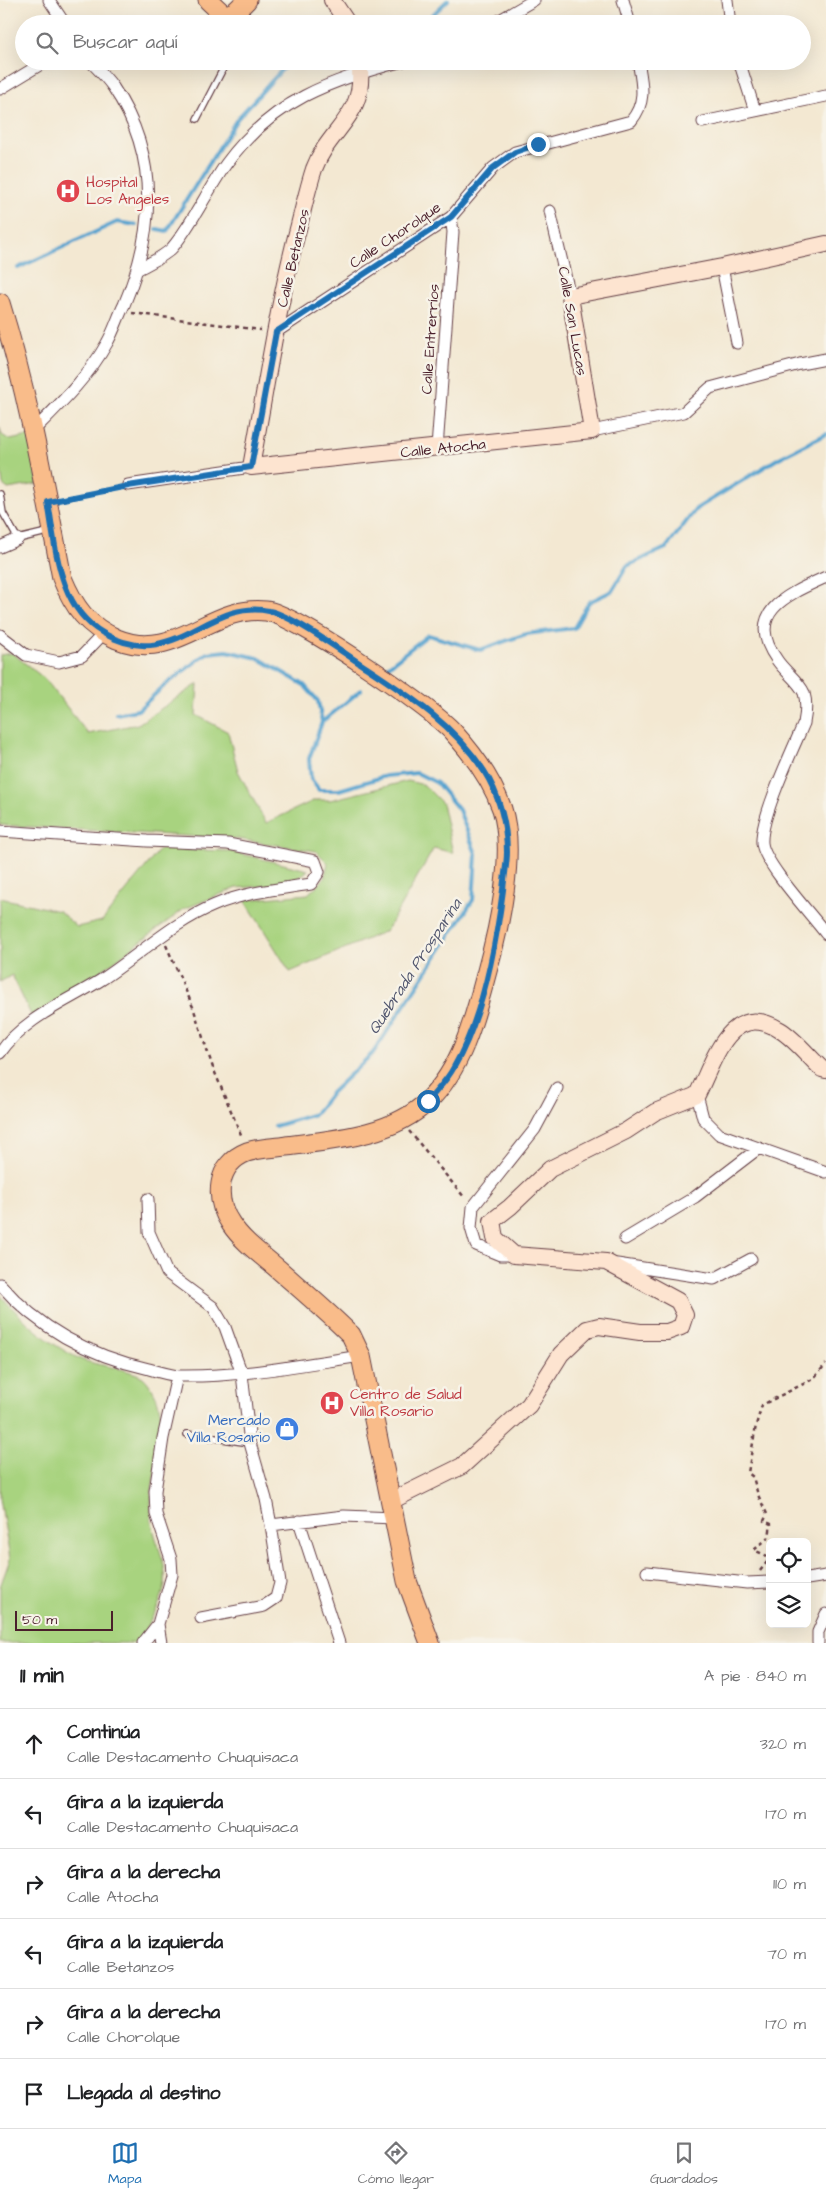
<!DOCTYPE html>
<html lang="es">
<meta charset="utf-8">
<style>
:root{--surface:#fff;--page:#f2f2f2;--text:#202124;--muted:#757577;--line:#e0e0e0;--accent:#1f6fb2}
body{margin:0;font-family:"Architects Daughter",sans-serif;background:var(--page);color:var(--text)}
.controls{position:absolute;right:15px;bottom:15px;display:grid;overflow:hidden;border-radius:8px;box-shadow:0 5px 20px #0002}
.controls button{width:45px;height:45px;display:grid;place-items:center;padding:0;border:0;border-bottom:1px solid var(--line);background:var(--surface);color:var(--text);font:25px sans-serif}
.scale{position:absolute;left:15px;bottom:12px;width:98px;box-sizing:border-box;padding-left:5px;border:2px solid #4a1f2b;border-top:0;font-size:14px;line-height:18px;white-space:nowrap;color:#4a1f2b;-webkit-text-stroke:4px #f7f3e8;paint-order:stroke}
.stop{position:absolute;width:15px;height:15px;margin:-11px;border:4px solid #1f6fb2;border-radius:50%;background:#fff}
.stop.end{background:#1f6fb2;border-color:#fff;box-shadow:0 1px 5px #0008}
.list{margin:0;padding:0;list-style:none}
h2{display:flex;justify-content:space-between;align-items:center;height:65px;margin:0;padding:0 20px;font-size:21px}
h2 small{font-size:16px;font-weight:400;color:var(--muted)}
.list li{display:grid;grid-template-columns:32px 1fr auto;gap:15px;align-items:center;box-sizing:border-box;height:70px;padding:0 20px;border-top:1px solid var(--line)}
.list b{display:block;font-size:19px;white-space:nowrap}
.list p{margin:0;font-size:16px;white-space:nowrap;color:var(--muted)}
.list em{font-size:16px;font-style:normal;color:var(--muted)}
.icon{flex:none;width:28px;height:28px;fill:none;stroke:currentColor;stroke-width:2;stroke-linecap:round;stroke-linejoin:round}
.map{position:relative;flex:none;width:826px;height:1643px;overflow:hidden}
.search{position:absolute;background:var(--surface);box-shadow:0 5px 20px #0002;left:15px;right:15px;top:15px;height:55px;display:flex;align-items:center;gap:12px;box-sizing:border-box;padding:0 18px;border-radius:28px;color:var(--muted);font-size:19px}
.sheet{height:485px;background:var(--surface)}
nav{display:flex;justify-content:space-around;align-items:center;box-sizing:border-box;height:70px;border-top:1px solid var(--line);background:var(--surface);font-size:14px;color:var(--muted)}
nav a{display:grid;justify-items:center;gap:2px}
nav .on{color:var(--accent)}
.map>svg:first-child{display:block}
</style>
<div class="map">
<svg width="826" height="1643" viewBox="0 0 826 1643">
<rect width="100%" height="100%" fill="#f7f3e8"/>
<filter id="ink" filterUnits="userSpaceOnUse"><feTurbulence type="fractalNoise" baseFrequency=".02" numOctaves="2"/><feDisplacementMap in="SourceGraphic" scale="10" xChannelSelector="R" yChannelSelector="G"/><feConvolveMatrix kernelMatrix="1 2 1 2 8 2 1 2 1" color-interpolation-filters="sRGB"/></filter>
<filter id="wash" filterUnits="userSpaceOnUse"><feTurbulence type="fractalNoise" baseFrequency=".0096" numOctaves="4" result="noise"/><feDisplacementMap in="SourceGraphic" scale="20" xChannelSelector="R" yChannelSelector="G"/><feGaussianBlur stdDeviation="1.12" result="paint"/><feColorMatrix in="noise" values="0 0 0 0 0 0 0 0 0 0 0 0 0 0 0 0 0 1.4 0 .05"/><feComposite in="paint" operator="in"/></filter>
<g filter="url(#wash)">
<rect width="100%" height="100%" fill="#f3e8d2"/>
<path fill="#a8d37f" stroke="#797955" d="M0,428L2,435L10,440L29,436L38,484L8,489L3,485L0,464Z
M12,653L45,679L88,734L138,724L198,684L196,715L228,732L238,771L266,823L315,800H330L408,781L424,785L442,803L453,853L434,848L386,931L290,972L245,900L308,894L324,879L328,863L316,851L237,839L0,825V655Z
M160,849L229,851L308,870L292,884L236,888L184,909L108,966L32,1017L12,975L0,982V898L59,911L77,927L102,921Z
M0,1295C23,1320 48,1344 80,1359C93,1365 138,1370 145,1379C181,1420 144,1475 152,1522C156,1548 172,1569 162,1596C157,1612 145,1628 137,1643H0V1587L10,1559L0,1498Z"/>
<g fill="none" stroke-linecap="round" stroke-linejoin="round">
<path stroke="#56a3cf" stroke-width="4" d="M423,24L448,0
M313,61L330,70L348,64
M157,229L167,231L237,119L288,63L294,61
M18,268L117,222L136,225
M382,671L428,635L480,650L526,634L574,628L589,602L612,591L627,566L666,548L696,509L779,458L826,434
M116,714L138,710L164,686L207,653L227,651L258,658L304,685L318,701L322,722
M275,1126L315,1114L331,1093L373,1053L473,900L476,854L459,810L437,783L417,773L386,776L339,790H319L311,779L309,759L322,722L361,690"/>
</g>
</g>
<g filter="url(#ink)">
<g fill="none" stroke-linecap="round" stroke-linejoin="round">
<g stroke="#633d44" stroke-width="8">
<path id="lane" d="M197,119L227,61
M0,494L3,513L18,539L51,531
M187,1434L250,1443"/>
</g>
<g stroke="#633d44" stroke-width="13">
<path id="street" d="M49,0L65,24
M623,0L630,24
M727,0L730,24
M493,24L534,0
M739,61L755,111
M0,89L46,61
M703,122L826,96
M550,211L570,296
M722,267L737,343
M137,270C147,264 164,257 172,248C193,223 207,191 226,164C273,100 329,81 403,61
M276,332L451,217L493,168L515,152L631,121C647,102 642,84 638,61
M34,430C60,404 89,376 107,343C114,331 118,317 124,305C155,231 160,156 113,87C107,78 98,69 90,61
M592,431L684,412L710,388L800,364L826,359
M437,448L453,232L451,217
M128,485L251,467
M0,547L18,539
M826,577C789,594 743,612 777,660C784,671 799,681 804,693C807,703 806,713 804,723C793,749 760,818 762,843C764,864 812,915 826,934
M0,635L26,655L59,662L82,656L104,633
M0,831L147,841L228,844L315,861L319,872L311,884C278,889 246,892 215,905C173,922 138,956 101,980C66,1002 24,1018 0,1053
M697,1095L703,1118L719,1134L826,1172
M148,1199L149,1232L167,1273L213,1307L225,1327L242,1374L250,1443L266,1499L271,1525L280,1583L276,1598L264,1606L201,1618
M625,1239L695,1197L759,1148
M514,1255H500L476,1245L471,1228L473,1207L535,1129L557,1088
M617,1264L714,1279L751,1259
M0,1284C40,1330 91,1356 149,1369C159,1372 169,1375 179,1376C240,1377 300,1365 361,1356
M299,1521L339,1643
M271,1525L344,1516L395,1518
M647,1572L747,1583L770,1582
M807,1579L826,1576
M158,1624L161,1643
M143,1643L158,1624L172,1575L171,1559L156,1514L155,1491L163,1438L177,1376
M818,1643V1632L826,1614"/>
</g>
<g stroke="#633d44" stroke-width="18">
<path id="secondary" d="M332,0L348,24
M359,61C368,117 330,126 314,169C308,187 304,206 299,225C278,304 266,386 251,467L592,431L570,296L722,267L826,244
M391,1501L462,1466L529,1405L561,1354L587,1329L599,1326L640,1332H667L681,1327L685,1315L678,1301L606,1262L514,1255L495,1238L492,1221L510,1207L550,1169L626,1131L655,1112L697,1095C714,1061 730,999 780,1030C795,1039 809,1057 822,1069L826,1070"/>
</g>
<g stroke="#633d44" stroke-width="21">
<path id="primary" d="M208,0L225,16L236,11L247,0
M0,303C28,393 44,485 62,578C74,607 87,626 117,639C176,663 210,604 266,611C295,614 432,708 453,732C473,754 492,780 502,809C516,852 499,928 487,971C475,1016 463,1067 428,1101C392,1136 334,1140 286,1146C274,1148 259,1148 247,1152C216,1164 214,1199 231,1224C243,1242 262,1255 278,1269C303,1291 328,1312 351,1335L361,1356L407,1581L430,1643"/>
</g>
<path stroke="#633d44" stroke-width="2.5" stroke-dasharray="4 4" stroke-linecap="butt" d="M132,313L261,330
M62,500L118,488
M166,945L193,1007L213,1068L242,1137
M409,1131L465,1198
M760,1571L767,1562V1556L754,1550L769,1537L771,1524L764,1521L767,1514L758,1495L753,1477L748,1473L756,1425L762,1405L813,1379L826,1364"/>
<use href="#lane" stroke="#fff" stroke-width="5.5"/>
<use href="#street" stroke="#fff" stroke-width="11"/>
<use href="#secondary" stroke="#fde4d0" stroke-width="16"/>
<use href="#primary" stroke="#f9bc8a" stroke-width="19"/>
</g>
</g>
<g fill="none" stroke-linecap="round" stroke-linejoin="round" filter="url(#ink)">
<path stroke="#1f6fb2" stroke-width="6" d="M428,1101C437,1090 448,1079 454,1067C482,1019 496,944 503,890C504,877 507,864 507,852C507,825 499,794 484,771C455,726 411,697 367,668C345,654 294,616 269,611C207,598 174,674 103,633C58,607 56,548 48,502L128,486L251,467L276,332L451,217L493,168L515,152L538,144"/>
</g>
<defs>
<g id="hospital-disc" transform="scale(1.25)"><circle r="9.5" fill="#e0444e" stroke="#f7f3e8"/><path d="M-5-5h3v3.5h4V-5h3V5h-3V1.5h-4V5h-3Z" fill="#fff"/></g>
<g id="shop-disc" transform="scale(1.25)"><circle r="9.5" fill="#3f7fe0" stroke="#f7f3e8"/><path d="M-5-2.5h2.3a2.7 3.5 0 0 1 5.4 0H5L5.5 6h-11ZM-1.5-2.5h3a1.5 2.3 0 0 0-3 0Z" fill="#fff"/></g>
</defs>
<g fill-rule="evenodd">
<use href="#hospital-disc" x="68" y="191"/>
<use href="#hospital-disc" x="332" y="1403"/>
<use href="#shop-disc" x="287" y="1429"/>
</g>
<g text-anchor="middle" stroke-width="5" stroke-linejoin="round" paint-order="stroke">
<g font-size="15" fill="#be3a42" stroke="#f7f3e8" text-anchor="start">
<text x="86" y="187">Hospital<tspan x="86" dy="17">Los Angeles</tspan></text>
<text x="350" y="1399">Centro de Salud<tspan x="350" dy="17">Villa Rosario</tspan></text>
</g>
<g font-size="15" fill="#4a1f2b" stroke="#f7f3e8">
<text transform="translate(395 235) rotate(-34)" y="5">Calle Chorolque</text>
<text transform="translate(293 258) rotate(-77)" y="5">Calle Betanzos</text>
<text transform="translate(573 321) rotate(80)" y="5">Calle San Lucas</text>
<text transform="translate(430 339) rotate(-86)" y="5">Calle Entrerríos</text>
<text transform="translate(443 448) rotate(-6)" y="5">Calle Atocha</text>
</g>
<g font-size="15" fill="#366cbe" stroke="#f7f3e8" text-anchor="end">
<text x="270" y="1425">Mercado<tspan x="270" dy="17">Villa Rosario</tspan></text>
</g>
<g font-size="16" font-style="italic" fill="#4f546d" stroke="#f7f3e8">
<text transform="translate(414 966) rotate(-57)" y="6">Quebrada Prosparina</text>
</g>
</g>
</svg>
<div class="controls">
<button><svg class="icon" aria-label="locate" viewBox="0 0 24 24"><circle cx="12" cy="12" r="6"/><path d="M12 2v4M12 18v4M2 12h4M18 12h4"/></svg></button>
<button><svg class="icon" aria-label="layers" viewBox="0 0 24 24"><path d="M12 4l9 5-9 5-9-5zM3 14l9 5 9-5"/></svg></button>
</div>
<div class="scale">50 m</div>
<div class="stop" style="left:428px;top:1101px"></div>
<div class="stop end" style="left:538px;top:144px"></div>
<div class="search"><svg class="icon" aria-label="search" viewBox="0 0 24 24"><circle cx="10" cy="10" r="6"/><path d="M15 15l6 6"/></svg>Buscar aquí</div>
</div>
<section class="sheet">
<h2>11 min<small>A pie · 840 m</small></h2>
<ul class="list">
<li><svg class="icon" aria-label="ahead" viewBox="0 0 24 24"><path d="M12 20V5M6 11l6-6 6 6"/></svg><div><b>Continúa</b><p>Calle Destacamento Chuquisaca</p></div><em>320 m</em></li>
<li><svg class="icon" aria-label="left" viewBox="0 0 24 24"><path d="M17 20v-9H6M10 6l-5 5 5 5"/></svg><div><b>Gira a la izquierda</b><p>Calle Destacamento Chuquisaca</p></div><em>170 m</em></li>
<li><svg class="icon" aria-label="right" viewBox="0 0 24 24"><path d="M7 20v-9h11M14 6l5 5-5 5"/></svg><div><b>Gira a la derecha</b><p>Calle Atocha</p></div><em>110 m</em></li>
<li><svg class="icon" aria-label="left" viewBox="0 0 24 24"><path d="M17 20v-9H6M10 6l-5 5 5 5"/></svg><div><b>Gira a la izquierda</b><p>Calle Betanzos</p></div><em>70 m</em></li>
<li><svg class="icon" aria-label="right" viewBox="0 0 24 24"><path d="M7 20v-9h11M14 6l5 5-5 5"/></svg><div><b>Gira a la derecha</b><p>Calle Chorolque</p></div><em>170 m</em></li>
<li><svg class="icon" aria-label="arrive" viewBox="0 0 24 24"><path d="M6 21V4h12l-3 4 3 4H6"/></svg><div><b>Llegada al destino</b></div></li>
</ul>
</section>
<nav>
<a class="on"><svg class="icon" aria-label="map" viewBox="0 0 24 24"><path d="M3 6l6-2 6 2 6-2v14l-6 2-6-2-6 2zM9 4v14M15 6v14"/></svg>Mapa</a>
<a><svg class="icon" aria-label="directions" viewBox="0 0 24 24"><path d="M12 3l9 9-9 9-9-9zM9 14v-3h6M13 9l2 2-2 2"/></svg>Cómo llegar</a>
<a><svg class="icon" aria-label="saved" viewBox="0 0 24 24"><path d="M7 4h10v16l-5-4-5 4z"/></svg>Guardados</a>
</nav>
